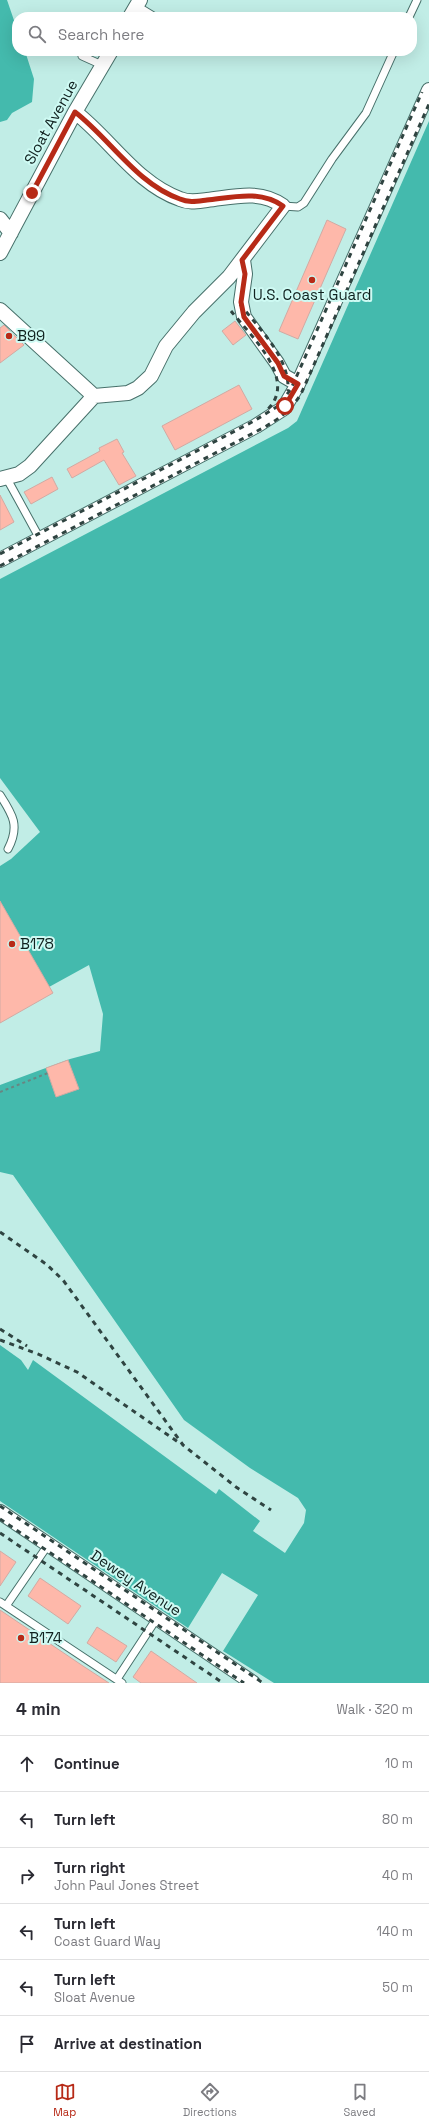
<!DOCTYPE html>
<meta charset="utf-8">
<style>
:root{--surface:#fff;--page:#f2f2f3;--text:#2b2b33;--muted:#7c7c81;--line:#e1e1e2;--accent:#b72a17}
body{margin:0;font-family:"Space Grotesk",sans-serif;background:var(--page);color:var(--text)}
.stop{position:absolute;width:12px;height:12px;margin:-9px;border:3px solid #b72a17;border-radius:50%;background:#fff}
.stop.end{background:#b72a17;border-color:#fff;box-shadow:0 1px 4px #0008}
.list{margin:0;padding:0;list-style:none}
h2{display:flex;justify-content:space-between;align-items:center;height:52px;margin:0;padding:0 16px;font-size:17px}
h2 small{font-size:13px;font-weight:400;color:var(--muted)}
.list li{display:grid;grid-template-columns:26px 1fr auto;gap:12px;align-items:center;box-sizing:border-box;height:56px;padding:0 16px;border-top:1px solid var(--line)}
.list b{display:block;font-size:15px;white-space:nowrap}
.list p{margin:0;font-size:13px;white-space:nowrap;color:var(--muted)}
.list em{font-size:13px;font-style:normal;color:var(--muted)}
.icon{flex:none;width:22px;height:22px;fill:none;stroke:currentColor;stroke-width:2;stroke-linecap:round;stroke-linejoin:round}
.map{position:relative;flex:none;width:429px;height:1683px;overflow:hidden}
.search{position:absolute;background:var(--surface);box-shadow:0 4px 16px #0002;left:12px;right:12px;top:12px;height:44px;display:flex;align-items:center;gap:10px;box-sizing:border-box;padding:0 14px;border-radius:16px;color:var(--muted);font-size:15px}
.sheet{height:388px;background:var(--surface)}
nav{display:flex;justify-content:space-around;align-items:center;box-sizing:border-box;height:56px;border-top:1px solid var(--line);background:var(--surface);font-size:11px;color:var(--muted)}
nav a{display:grid;justify-items:center;gap:2px}
nav .on{color:var(--accent)}
.map>svg:first-child{display:block}
</style>
<div class="map">
<svg width="429" height="1683" viewBox="0 0 429 1683">
<rect width="100%" height="100%" fill="#c1ede6"/>
<path fill="#44baad" d="M0,0H7L17,29V51H25L34,79L32,102L12,113L7,120L0,122Z
M429,121V1683H274L223,1651L258,1595L222,1573L188,1628L0,1501V1345L21,1360L28,1370L33,1360L216,1494L219,1489L260,1521L253,1531L285,1553L304,1523L306,1510L298,1498L250,1468L184,1420L13,1175L0,1172V1085L70,1059L100,1051L103,1014L89,965L49,987L0,901V866L11,859L40,832L0,778V579L288,428L297,421Z"/>
<path fill="#feb8aa" stroke="#d1aaa3" d="M327,220L346,229L298,339L279,331Z
M235,321L246,335L233,345L222,331Z
M4,325L24,345L0,363V328Z
M239,385L252,409L175,450L162,426Z
M117,439L124,452L122,453L136,476L119,485L104,460L72,478L67,469L100,451L99,448Z
M52,477L58,489L31,504L24,492Z
M0,495L14,522L0,530Z
M0,901L53,993L0,1023Z
M68,1060L79,1089L56,1097L46,1068Z
M0,1551L16,1562L0,1586Z
M40,1578L81,1606L68,1624L28,1596Z
M0,1610L83,1666L109,1683H0Z
M97,1627L127,1646L116,1662L87,1643Z
M151,1651L197,1683H141L133,1677Z"/>
<g fill="none" stroke-linecap="round" stroke-linejoin="round">
<g stroke="#47706a" stroke-width="9">
<path id="lane" d="M137,6L155,17
M409,17L417,0
M82,56L102,65
M283,206L298,207L304,203L332,159L366,113L394,51
M6,477L40,539
M0,795C13,815 20,826 8,849
M0,1602L122,1683
M6,1606L48,1545
M117,1679L157,1618"/>
</g>
<g stroke="#47706a" stroke-width="16">
<path id="street" d="M130,17L140,0
M0,219L11,233
M0,253L75,112L111,51
M243,260L245,274L241,302L244,317L277,363L284,376L298,384
M0,310L94,396
M0,479L19,474L30,466L94,396L128,393L138,388L151,376L166,346L194,312L229,277L283,206C260,189 234,197 207,200C198,201 189,203 180,199C137,184 110,139 75,112
M0,560L256,426L284,408L298,384L429,90
M0,1512L253,1683"/>
</g>
<path stroke="#688682" stroke-width="2" stroke-dasharray="3 3" stroke-linecap="butt" d="M0,1092L48,1073"/>
<use href="#lane" stroke="#fff" stroke-width="7"/>
<use href="#street" stroke="#fff" stroke-width="14"/>
<path stroke="#2f4441" stroke-width="3" stroke-dasharray="5 5" stroke-linecap="butt" d="M240,304C259,329 290,357 288,391
M231,311C250,335 298,379 268,409
M0,554L254,421L278,406L291,389L422,92
M0,566L263,428C279,419 291,410 301,394L429,104
M0,1232L46,1264L63,1280L183,1445L236,1487L271,1510
M0,1329L27,1346
M0,1340L38,1354L77,1372L181,1444
M0,1506L263,1683
M0,1519L244,1683
M0,1533L223,1683"/>
</g>
<g fill="none" stroke-linecap="round" stroke-linejoin="round">
<path stroke="#b72a17" stroke-width="5" d="M32,193L75,112C110,139 137,184 180,199C189,203 198,201 207,200C234,197 260,190 283,206L242,260L245,274L241,302L244,317L278,363L284,376L298,384L285,406"/>
</g>
<g fill="#b72a17" stroke="#cefaf3" stroke-width="1.5">
<circle cx="312" cy="280" r="4"/>
<circle cx="9" cy="336" r="4"/>
<circle cx="12" cy="944" r="4"/>
<circle cx="21" cy="1638" r="4"/>
</g>
<g text-anchor="middle" stroke-width="4" stroke-linejoin="round" paint-order="stroke">
<g font-size="15" fill="#10211f" stroke="#cefaf3">
<text transform="translate(51 122) rotate(-61)" y="5">Sloat Avenue</text>
<text transform="translate(136 1583) rotate(34)" y="5">Dewey Avenue</text>
</g>
<g font-size="15" fill="#10211f" stroke="#cefaf3" text-anchor="start">
<text x="312" y="300" text-anchor="middle">U.S. Coast Guard</text>
<text x="17" y="341">B99</text>
<text x="20" y="949">B178</text>
<text x="29" y="1643">B174</text>
</g>
</g>
</svg>
<div class="stop" style="left:285px;top:406px"></div>
<div class="stop end" style="left:32px;top:193px"></div>
<div class="search"><svg class="icon" aria-label="search" viewBox="0 0 24 24"><circle cx="10" cy="10" r="6"/><path d="M15 15l6 6"/></svg>Search here</div>
</div>
<section class="sheet">
<h2>4 min<small>Walk · 320 m</small></h2>
<ul class="list">
<li><svg class="icon" aria-label="ahead" viewBox="0 0 24 24"><path d="M12 20V5M6 11l6-6 6 6"/></svg><div><b>Continue</b></div><em>10 m</em></li>
<li><svg class="icon" aria-label="left" viewBox="0 0 24 24"><path d="M17 20v-9H6M10 6l-5 5 5 5"/></svg><div><b>Turn left</b></div><em>80 m</em></li>
<li><svg class="icon" aria-label="right" viewBox="0 0 24 24"><path d="M7 20v-9h11M14 6l5 5-5 5"/></svg><div><b>Turn right</b><p>John Paul Jones Street</p></div><em>40 m</em></li>
<li><svg class="icon" aria-label="left" viewBox="0 0 24 24"><path d="M17 20v-9H6M10 6l-5 5 5 5"/></svg><div><b>Turn left</b><p>Coast Guard Way</p></div><em>140 m</em></li>
<li><svg class="icon" aria-label="left" viewBox="0 0 24 24"><path d="M17 20v-9H6M10 6l-5 5 5 5"/></svg><div><b>Turn left</b><p>Sloat Avenue</p></div><em>50 m</em></li>
<li><svg class="icon" aria-label="arrive" viewBox="0 0 24 24"><path d="M6 21V4h12l-3 4 3 4H6"/></svg><div><b>Arrive at destination</b></div></li>
</ul>
</section>
<nav>
<a class="on"><svg class="icon" aria-label="map" viewBox="0 0 24 24"><path d="M3 6l6-2 6 2 6-2v14l-6 2-6-2-6 2zM9 4v14M15 6v14"/></svg>Map</a>
<a><svg class="icon" aria-label="directions" viewBox="0 0 24 24"><path d="M12 3l9 9-9 9-9-9zM9 14v-3h6M13 9l2 2-2 2"/></svg>Directions</a>
<a><svg class="icon" aria-label="saved" viewBox="0 0 24 24"><path d="M7 4h10v16l-5-4-5 4z"/></svg>Saved</a>
</nav>
